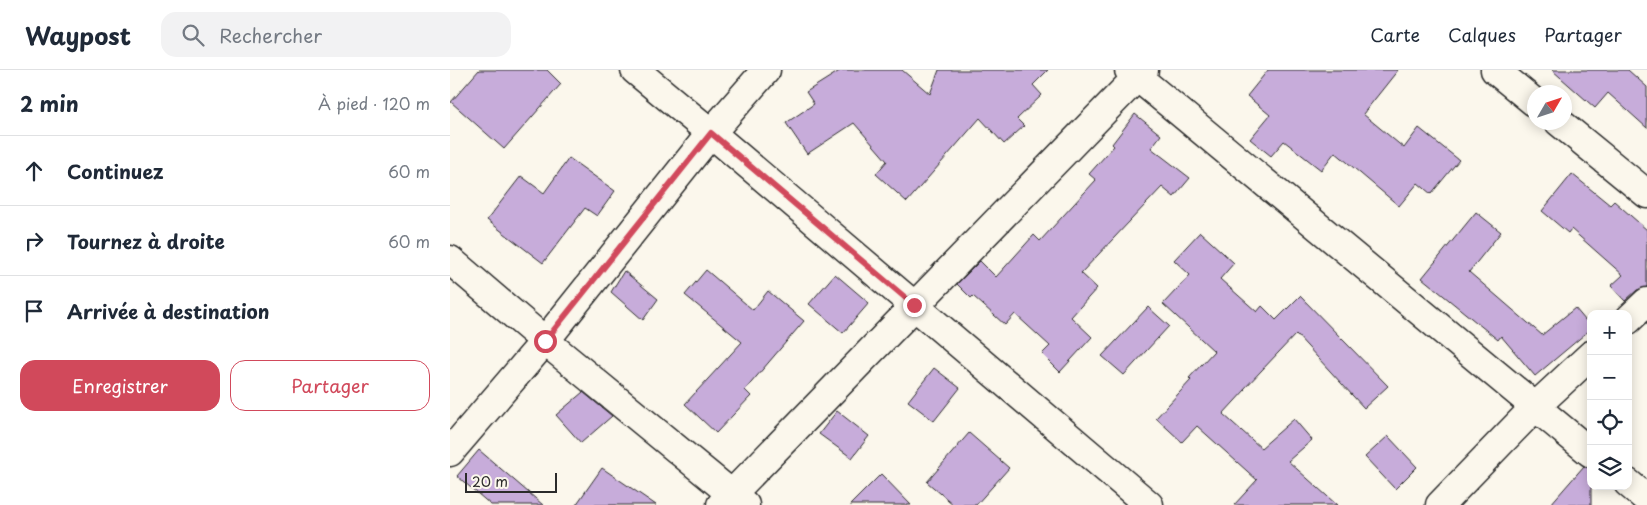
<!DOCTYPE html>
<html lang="fr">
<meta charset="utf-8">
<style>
:root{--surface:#fff;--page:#f2f2f3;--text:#1f2937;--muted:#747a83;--line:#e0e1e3;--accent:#d1495b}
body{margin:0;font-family:"Playpen Sans",sans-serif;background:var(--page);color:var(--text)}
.controls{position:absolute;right:15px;bottom:15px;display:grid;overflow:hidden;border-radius:10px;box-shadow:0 2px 12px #0003}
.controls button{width:45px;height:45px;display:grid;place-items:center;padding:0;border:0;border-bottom:1px solid var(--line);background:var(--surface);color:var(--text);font:25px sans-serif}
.compass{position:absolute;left:1077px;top:15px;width:45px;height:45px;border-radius:50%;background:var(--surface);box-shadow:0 2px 12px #0003;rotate:51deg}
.scale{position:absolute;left:15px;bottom:12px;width:92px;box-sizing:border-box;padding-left:5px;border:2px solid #2b2b2b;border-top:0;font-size:14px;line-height:18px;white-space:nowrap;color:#2b2b2b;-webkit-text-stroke:4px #fbf7ec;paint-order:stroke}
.stop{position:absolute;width:15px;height:15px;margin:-11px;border:4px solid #d1495b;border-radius:50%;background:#fff}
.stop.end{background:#d1495b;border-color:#fff;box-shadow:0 1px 5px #0008}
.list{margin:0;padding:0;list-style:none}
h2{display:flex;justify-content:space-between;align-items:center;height:65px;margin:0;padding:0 20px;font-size:21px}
h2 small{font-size:16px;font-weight:400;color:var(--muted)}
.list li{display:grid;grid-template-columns:32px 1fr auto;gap:15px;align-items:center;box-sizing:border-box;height:70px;padding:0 20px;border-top:1px solid var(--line)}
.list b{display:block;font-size:19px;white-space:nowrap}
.list em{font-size:16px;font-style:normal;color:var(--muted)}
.actions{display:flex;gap:10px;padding:15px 20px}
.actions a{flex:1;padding:11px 0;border:1px solid var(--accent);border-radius:15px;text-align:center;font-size:18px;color:var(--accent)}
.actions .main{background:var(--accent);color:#fff}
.icon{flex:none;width:28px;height:28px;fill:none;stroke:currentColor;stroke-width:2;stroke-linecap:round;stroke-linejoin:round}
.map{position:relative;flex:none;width:1197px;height:435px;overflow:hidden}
header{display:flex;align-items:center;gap:30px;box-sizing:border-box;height:70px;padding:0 25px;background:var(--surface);border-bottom:1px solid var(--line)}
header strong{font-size:24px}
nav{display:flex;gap:28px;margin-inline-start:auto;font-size:18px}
.search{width:350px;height:45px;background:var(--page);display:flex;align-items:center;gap:12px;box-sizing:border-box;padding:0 18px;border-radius:15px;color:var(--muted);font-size:19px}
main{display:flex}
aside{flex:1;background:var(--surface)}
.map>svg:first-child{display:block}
</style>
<header>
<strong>Waypost</strong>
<div class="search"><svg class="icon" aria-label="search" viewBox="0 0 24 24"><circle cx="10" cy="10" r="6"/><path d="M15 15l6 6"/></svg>Rechercher</div>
<nav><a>Carte</a><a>Calques</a><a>Partager</a></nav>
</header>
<main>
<aside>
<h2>2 min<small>À pied · 120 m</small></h2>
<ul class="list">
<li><svg class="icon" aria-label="ahead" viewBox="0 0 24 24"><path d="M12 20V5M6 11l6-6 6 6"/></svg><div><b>Continuez</b></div><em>60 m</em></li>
<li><svg class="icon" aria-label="right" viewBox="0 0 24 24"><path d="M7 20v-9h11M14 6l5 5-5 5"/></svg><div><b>Tournez à droite</b></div><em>60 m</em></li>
<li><svg class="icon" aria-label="arrive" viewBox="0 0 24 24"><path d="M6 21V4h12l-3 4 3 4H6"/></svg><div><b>Arrivée à destination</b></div></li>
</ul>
<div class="actions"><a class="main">Enregistrer</a><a>Partager</a></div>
</aside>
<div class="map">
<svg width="1197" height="435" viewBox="0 0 1197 435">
<rect width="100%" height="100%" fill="#fbf7ec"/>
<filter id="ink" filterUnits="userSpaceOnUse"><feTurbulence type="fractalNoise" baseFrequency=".02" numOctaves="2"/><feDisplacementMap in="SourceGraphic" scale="10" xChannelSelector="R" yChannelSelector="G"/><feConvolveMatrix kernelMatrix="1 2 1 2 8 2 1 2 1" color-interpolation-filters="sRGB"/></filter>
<g filter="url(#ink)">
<path fill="#c7acda" stroke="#2b2b2b" d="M29,0H97L111,14L54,79L1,32Z
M391,0H452L480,24L489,0H598L583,15L592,25L567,49L574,56L554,74L530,48L457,132L426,104L437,91L404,53L357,84L336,53L364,34L356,22Z
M818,0H948L913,44L954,78L969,58L1009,90L981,124L968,113L949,136L885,82L871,100L834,71L821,86L800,69L820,45L797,26Z
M1102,0H1178L1197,17V58L1158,23L1145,38Z
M685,44L711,65L701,78L740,108L724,127L712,117L631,203L647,218L621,247L642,267L610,302L592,284L600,276L565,244L555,255L523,226L521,228L507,214L530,191L546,207L584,165L590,171L646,110L639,104L664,76L662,74Z
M119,88L165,121L147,146L135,138L93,193L37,150L71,106L94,123Z
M1122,104L1160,135L1164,131L1197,160V217L1187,220L1175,231L1161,216L1173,205L1121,159L1118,163L1092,141Z
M1026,142L1051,162L1019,202L1092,265L1125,238L1141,257V259L1085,306L1051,266L1048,270L972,208Z
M750,162L784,193L770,209L807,242L812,236L826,250L850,226L938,316L914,338L846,264L794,319L795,320L773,344L811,378L844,349L862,370L838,391L887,435H784L807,410L747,356L732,372L706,348L741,310L739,308L764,281L713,234L740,205L724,190Z
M256,200L303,240L318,221L354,251L295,320L301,326L266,363L235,334L292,272L235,225Z
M174,201L208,229L193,250L161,222Z
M385,204L419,233L393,263L359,234Z
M698,237L719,256L674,305L652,286Z
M484,298L510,318L484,351L458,331Z
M133,322L162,346L131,373L106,345Z
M387,341L419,366L402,388L369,364Z
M519,363L559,398L526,435H504L477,412Z
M938,366L967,397L945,419L915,387Z
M29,380L93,435H41L7,406Z
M1134,396L1141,398V435H1100Z
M152,398L206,435H126Z
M431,404L461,435H400Z"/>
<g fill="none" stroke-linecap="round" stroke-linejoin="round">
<g stroke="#2b2b2b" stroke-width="31">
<path id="minor" d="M185,0L261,63L699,435
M679,0L1141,383
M1045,0L1084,32
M1109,52L1197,124
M0,190L95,271L295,435
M1178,250L1197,232
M0,382L95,271L261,63L316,0
M1178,413L1197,429
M271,435L694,0
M990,435L1085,337L1141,285"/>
</g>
<use href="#minor" stroke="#fbf7ec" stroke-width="28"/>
</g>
</g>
<g fill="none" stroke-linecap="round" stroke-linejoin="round" filter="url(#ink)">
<path stroke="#d1495b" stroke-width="6" d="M95,271L261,63L464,235"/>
</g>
</svg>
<div class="controls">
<button>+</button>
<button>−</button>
<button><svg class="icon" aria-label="locate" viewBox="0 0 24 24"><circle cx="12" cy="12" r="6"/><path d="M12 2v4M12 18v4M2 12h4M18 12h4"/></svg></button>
<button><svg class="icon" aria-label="layers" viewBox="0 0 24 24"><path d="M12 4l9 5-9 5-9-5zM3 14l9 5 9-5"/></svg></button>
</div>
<svg class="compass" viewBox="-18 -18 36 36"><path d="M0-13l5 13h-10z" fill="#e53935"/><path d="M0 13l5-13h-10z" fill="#747a83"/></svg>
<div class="scale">20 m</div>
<div class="stop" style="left:95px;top:271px"></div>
<div class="stop end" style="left:464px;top:235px"></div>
</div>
</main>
